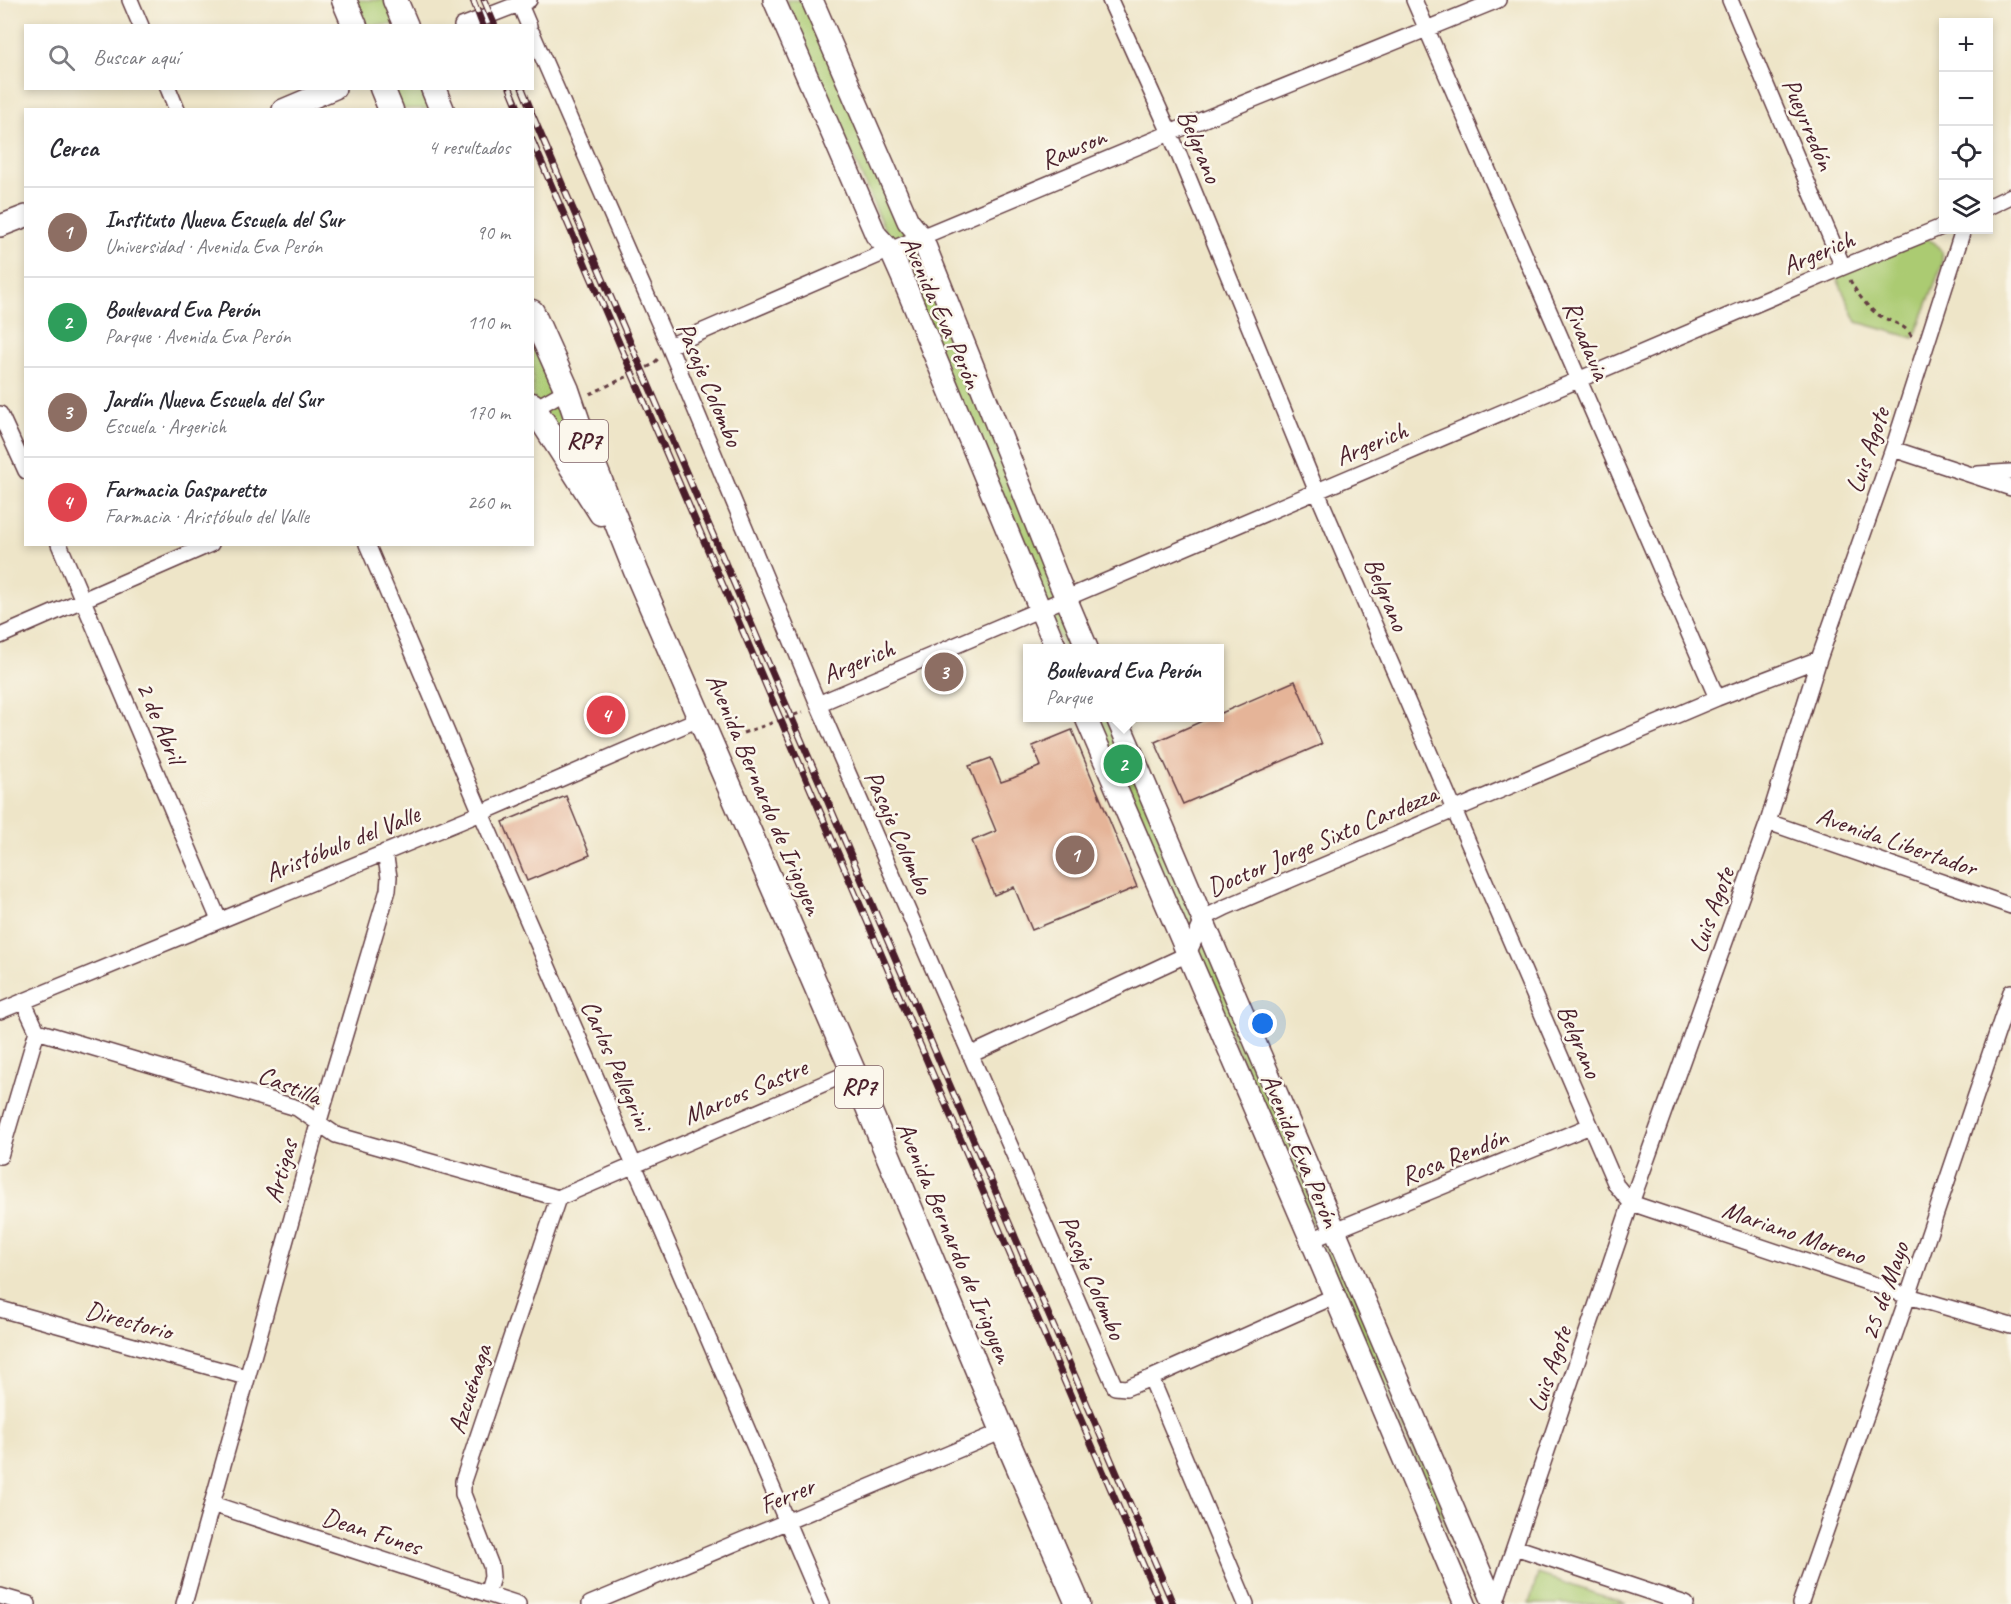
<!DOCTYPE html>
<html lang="es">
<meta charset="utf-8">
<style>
:root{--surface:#fff;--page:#f2f2f3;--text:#2b2b33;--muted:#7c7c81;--line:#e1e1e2;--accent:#1f6fb2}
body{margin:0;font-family:Caveat,sans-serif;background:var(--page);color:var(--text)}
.controls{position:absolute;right:18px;top:18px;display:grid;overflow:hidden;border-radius:0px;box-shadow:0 3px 9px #0003}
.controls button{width:54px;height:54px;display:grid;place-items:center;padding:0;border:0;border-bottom:2px solid var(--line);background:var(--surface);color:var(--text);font:30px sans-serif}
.you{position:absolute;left:1263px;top:1024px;width:21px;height:21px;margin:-15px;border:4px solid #fff;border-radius:50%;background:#1a73e8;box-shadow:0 0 0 9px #1a73e833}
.badge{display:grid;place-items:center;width:39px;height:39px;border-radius:50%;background:var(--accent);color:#fff;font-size:20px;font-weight:700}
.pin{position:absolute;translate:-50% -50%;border:3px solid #fff;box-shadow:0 2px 6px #0006}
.popup{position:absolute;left:1023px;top:644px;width:201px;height:78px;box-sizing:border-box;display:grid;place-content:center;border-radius:0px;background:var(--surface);filter:drop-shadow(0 2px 4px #0005);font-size:20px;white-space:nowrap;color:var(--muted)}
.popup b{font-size:22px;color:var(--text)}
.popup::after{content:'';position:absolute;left:50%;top:100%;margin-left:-12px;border:12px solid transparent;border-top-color:var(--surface)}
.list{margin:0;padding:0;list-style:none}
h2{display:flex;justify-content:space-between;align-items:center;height:78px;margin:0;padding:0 24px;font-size:26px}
h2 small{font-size:20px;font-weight:400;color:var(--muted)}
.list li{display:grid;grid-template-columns:39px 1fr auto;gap:18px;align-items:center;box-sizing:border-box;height:90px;padding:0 24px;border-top:2px solid var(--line)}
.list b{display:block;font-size:22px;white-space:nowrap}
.list p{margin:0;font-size:20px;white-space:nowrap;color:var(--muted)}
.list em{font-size:20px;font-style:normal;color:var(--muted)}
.icon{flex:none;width:33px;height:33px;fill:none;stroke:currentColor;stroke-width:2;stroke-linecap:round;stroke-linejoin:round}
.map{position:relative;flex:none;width:2011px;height:1604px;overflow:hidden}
.search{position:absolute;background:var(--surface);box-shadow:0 3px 9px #0003;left:24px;top:24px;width:510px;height:66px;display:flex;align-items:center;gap:15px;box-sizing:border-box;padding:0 21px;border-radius:0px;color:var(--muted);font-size:22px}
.panel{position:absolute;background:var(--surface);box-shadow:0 3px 9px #0003;left:24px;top:108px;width:510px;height:438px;border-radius:0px}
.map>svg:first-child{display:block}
</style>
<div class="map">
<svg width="2011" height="1604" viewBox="0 0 2011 1604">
<rect width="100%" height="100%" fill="#fbf7ec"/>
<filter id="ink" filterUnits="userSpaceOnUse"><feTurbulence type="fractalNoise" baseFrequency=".0167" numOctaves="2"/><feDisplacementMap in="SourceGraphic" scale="12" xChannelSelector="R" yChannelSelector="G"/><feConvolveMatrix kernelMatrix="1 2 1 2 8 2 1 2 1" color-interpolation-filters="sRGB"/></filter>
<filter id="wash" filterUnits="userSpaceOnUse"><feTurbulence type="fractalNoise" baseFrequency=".008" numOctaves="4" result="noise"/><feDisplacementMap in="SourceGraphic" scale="24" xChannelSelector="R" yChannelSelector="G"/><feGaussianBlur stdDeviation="1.35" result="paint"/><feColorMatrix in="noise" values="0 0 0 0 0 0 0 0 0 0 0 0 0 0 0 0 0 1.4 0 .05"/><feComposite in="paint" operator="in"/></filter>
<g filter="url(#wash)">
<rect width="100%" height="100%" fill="#eee5c8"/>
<path fill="#abcb72" stroke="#7a754e" stroke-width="1.5" d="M344,0H395L406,25H355Z
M786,0H807L930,273L1084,648H1064Z
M382,89H433L442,109H391Z
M1926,238L1935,243L1942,252V265L1914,338L1857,322L1834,272Z
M532,312L636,571L533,405Z
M1094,718H1113L1487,1595L1480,1602L1329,1262Z
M1538,1574L1627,1604H1529Z"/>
<g id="blocks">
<path fill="#e5b498" d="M1295,681L1322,744L1183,804L1155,742L1211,717H1219V714Z
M1072,730L1137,887L1032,930L1014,887L994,895L972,841L996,831L969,766L991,758L1001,782L1013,778L1041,766L1033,746Z
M566,796L590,855L527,881L503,822Z"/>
</g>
</g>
<g filter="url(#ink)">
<use href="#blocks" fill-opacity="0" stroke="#633d43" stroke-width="1.5"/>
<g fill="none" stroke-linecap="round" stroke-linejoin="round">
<g stroke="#633d43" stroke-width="18">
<path id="street" d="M130,0L141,26
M518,0L529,26
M1110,0L1170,133L1317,492L1616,1185L1631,1203L1908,1296L2011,1326
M1414,0L1717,698
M1730,0L1843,267
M462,26L529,0
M532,33L669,346L818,704L1115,1387L1126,1388L1151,1378L1246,1604
M168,88L177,110
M1988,207L2011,196
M669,346L890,250L1170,133L1498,0
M532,410L567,390
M0,414L26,471
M1893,449L2011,488
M1978,474L2011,472
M59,544L219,920
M367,544L481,813L634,1165L822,1604
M0,636L211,544
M818,704L1843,267L1944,226
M1768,822L2011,906
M0,1011L481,813L701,718
M37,1031L297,1108L336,1135L558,1198
M970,1055L1188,954L1204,918L1226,907L1717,698L1819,659
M0,1156L37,1031L23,1001
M558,1198L853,1071
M1311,1240L1590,1126
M0,1309L246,1377
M1151,1378L1335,1296
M212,1504L518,1604
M1515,1547L1686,1604
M487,1594L492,1577L491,1566L463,1494V1481L558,1198
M0,1596L28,1604
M184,1604L319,1121L388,890L389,877L385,852
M590,1604L1003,1431
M1495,1604L1631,1203L1768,822L1819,659L1893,449L1963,230
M1800,1604L1908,1296L2011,992"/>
</g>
<g stroke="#633d43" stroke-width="24">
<path id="secondary" d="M774,0L876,235L890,250L902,277L1056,648
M812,0L908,221L922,238L1057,577L1087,648
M283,110L335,88
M0,226L26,216
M1086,718L1311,1240L1465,1604
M1117,718L1494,1604"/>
</g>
<g stroke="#633d43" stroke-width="27">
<path id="primary" d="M344,0L355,26
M395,0L406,26
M382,88L391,110
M433,88L442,110
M532,312L567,390L585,443L636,571L853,1071L1003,1431L1078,1604
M532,405L601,513"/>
</g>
<path stroke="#633d43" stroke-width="3" stroke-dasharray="4.5 4.5" stroke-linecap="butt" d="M1850,280C1856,292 1866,306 1877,314C1889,322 1905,323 1912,337
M590,394L652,365L658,359
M743,733L803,712"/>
<use href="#street" stroke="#fff" stroke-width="15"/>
<use href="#secondary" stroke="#fff" stroke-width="21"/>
<use href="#primary" stroke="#fff" stroke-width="24"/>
<g stroke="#4a1f2b" stroke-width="7">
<path id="rail" d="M473,0L483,26
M484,0L495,26
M510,88L519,110
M522,88L531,110
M532,114L1173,1604
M532,140L1160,1604"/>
</g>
<use href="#rail" stroke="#fbf7ec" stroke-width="4.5" stroke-dasharray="14" stroke-linecap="butt"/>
</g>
</g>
<g text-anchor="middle" stroke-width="5" stroke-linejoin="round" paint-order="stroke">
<g fill="#fbf7ec" stroke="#7f6065" stroke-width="1.5">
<rect x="560" y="420" width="48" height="42" rx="4.5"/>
<rect x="835" y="1066" width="48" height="42" rx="4.5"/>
</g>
<g font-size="24" font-weight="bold" fill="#4a1f2b">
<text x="584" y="449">RP7</text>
<text x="859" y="1095">RP7</text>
</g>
<g font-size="26" fill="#4a1f2b" stroke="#fbf7ec">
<text transform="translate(1809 124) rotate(67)" y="9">Pueyrredón</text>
<text transform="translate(1200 146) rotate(67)" y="9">Belgrano</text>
<text transform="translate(1073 148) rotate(-23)" y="9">Rawson</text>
<text transform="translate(1818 252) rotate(-23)" y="9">Argerich</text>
<text transform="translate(942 312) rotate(66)" y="9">Avenida Eva Perón</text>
<text transform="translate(1587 340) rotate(67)" y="9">Rivadavia</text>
<text transform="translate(710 384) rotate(67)" y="9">Pasaje Colombo</text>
<text transform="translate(1371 443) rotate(-23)" y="9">Argerich</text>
<text transform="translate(1867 450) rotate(-71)" y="9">Luis Agote</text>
<text transform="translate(1387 594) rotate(67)" y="9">Belgrano</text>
<text transform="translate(858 661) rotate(-23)" y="9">Argerich</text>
<text transform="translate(161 722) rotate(67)" y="9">2 de Abril</text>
<text transform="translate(765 794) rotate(67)" y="9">Avenida Bernardo de Irigoyen</text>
<text transform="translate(899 832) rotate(66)" y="9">Pasaje Colombo</text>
<text transform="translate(1322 840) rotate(-23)" y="9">Doctor Jorge Sixto Cardezza</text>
<text transform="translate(1897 841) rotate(19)" y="9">Avenida Libertador</text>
<text transform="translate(342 843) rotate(-22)" y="9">Aristóbulo del Valle</text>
<text transform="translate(1711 910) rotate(-70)" y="9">Luis Agote</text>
<text transform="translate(1580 1041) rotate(67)" y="9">Belgrano</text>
<text transform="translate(617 1065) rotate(66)" y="9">Carlos Pellegrini</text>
<text transform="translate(290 1085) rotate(22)" y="9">Castilla</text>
<text transform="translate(745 1091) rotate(-23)" y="9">Marcos Sastre</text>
<text transform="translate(1301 1150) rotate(67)" y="9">Avenida Eva Perón</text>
<text transform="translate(1454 1156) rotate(-22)" y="9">Rosa Rendón</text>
<text transform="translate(280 1171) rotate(-74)" y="9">Artigas</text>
<text transform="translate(1794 1232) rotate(19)" y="9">Mariano Moreno</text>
<text transform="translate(955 1242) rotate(67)" y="9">Avenida Bernardo de Irigoyen</text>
<text transform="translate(1093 1277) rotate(67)" y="9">Pasaje Colombo</text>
<text transform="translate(1884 1291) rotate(-71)" y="9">25 de Mayo</text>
<text transform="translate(129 1320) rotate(15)" y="9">Directorio</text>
<text transform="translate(1549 1369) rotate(-71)" y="9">Luis Agote</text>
<text transform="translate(469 1389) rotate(-72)" y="9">Azcuénaga</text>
<text transform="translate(787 1495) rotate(-23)" y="9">Ferrer</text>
<text transform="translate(372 1531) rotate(18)" y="9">Dean Funes</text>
</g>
</g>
</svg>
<div class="controls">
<button>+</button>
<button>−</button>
<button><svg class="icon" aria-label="locate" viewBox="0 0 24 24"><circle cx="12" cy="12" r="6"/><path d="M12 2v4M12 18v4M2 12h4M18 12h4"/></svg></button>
<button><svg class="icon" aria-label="layers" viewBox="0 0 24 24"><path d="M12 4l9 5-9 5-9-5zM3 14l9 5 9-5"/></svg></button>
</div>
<div class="you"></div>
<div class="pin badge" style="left:1075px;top:855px;background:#8d6e63">1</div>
<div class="pin badge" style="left:1123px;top:764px;background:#2e9e5b">2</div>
<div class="popup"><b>Boulevard Eva Perón</b>Parque</div>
<div class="pin badge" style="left:944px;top:672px;background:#8d6e63">3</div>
<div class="pin badge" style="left:606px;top:715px;background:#e0444e">4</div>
<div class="search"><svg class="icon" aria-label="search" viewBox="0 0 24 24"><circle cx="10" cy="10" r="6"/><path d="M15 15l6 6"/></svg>Buscar aquí</div>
<section class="panel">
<h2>Cerca<small>4 resultados</small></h2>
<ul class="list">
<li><span class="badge" style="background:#8d6e63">1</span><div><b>Instituto Nueva Escuela del Sur</b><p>Universidad · Avenida Eva Perón</p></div><em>90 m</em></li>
<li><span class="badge" style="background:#2e9e5b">2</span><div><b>Boulevard Eva Perón</b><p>Parque · Avenida Eva Perón</p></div><em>110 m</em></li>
<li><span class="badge" style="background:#8d6e63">3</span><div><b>Jardín Nueva Escuela del Sur</b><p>Escuela · Argerich</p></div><em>170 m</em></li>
<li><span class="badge" style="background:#e0444e">4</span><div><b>Farmacia Gasparetto</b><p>Farmacia · Aristóbulo del Valle</p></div><em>260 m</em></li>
</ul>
</section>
</div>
